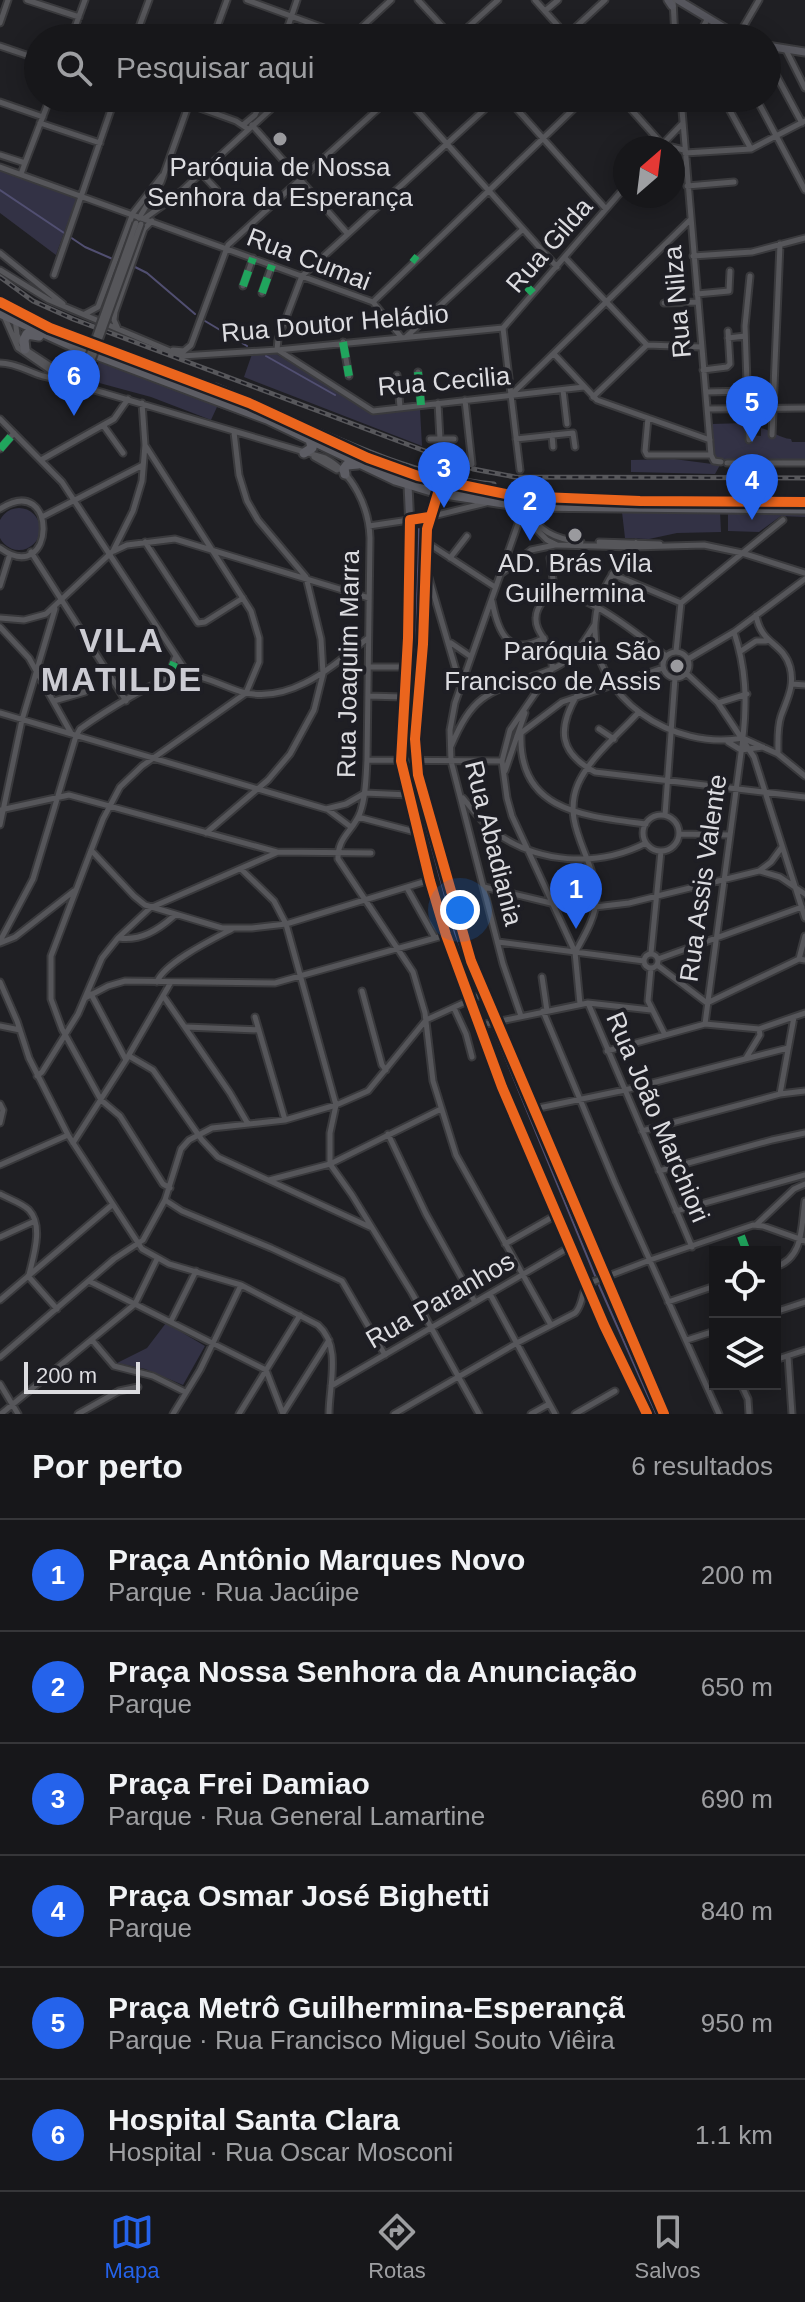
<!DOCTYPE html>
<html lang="pt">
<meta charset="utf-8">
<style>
:root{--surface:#17171a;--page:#242427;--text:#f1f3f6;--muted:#9e9fa2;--line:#363639;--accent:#2563eb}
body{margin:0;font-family:Arial,sans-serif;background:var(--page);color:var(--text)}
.controls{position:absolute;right:24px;bottom:24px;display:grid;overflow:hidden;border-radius:0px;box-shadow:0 4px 20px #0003}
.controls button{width:72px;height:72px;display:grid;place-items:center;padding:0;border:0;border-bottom:2px solid var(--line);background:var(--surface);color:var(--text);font:40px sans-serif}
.compass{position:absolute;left:613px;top:136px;width:72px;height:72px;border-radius:50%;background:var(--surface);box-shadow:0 4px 20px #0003;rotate:28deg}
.scale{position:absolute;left:24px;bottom:20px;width:116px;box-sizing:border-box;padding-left:8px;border:4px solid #dcdce0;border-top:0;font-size:22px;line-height:28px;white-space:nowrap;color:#dcdce0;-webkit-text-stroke:6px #1e1e24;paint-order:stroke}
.you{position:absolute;left:460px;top:910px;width:28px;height:28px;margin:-20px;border:6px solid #fff;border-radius:50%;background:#1a73e8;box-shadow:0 0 0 12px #1a73e833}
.badge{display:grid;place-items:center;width:52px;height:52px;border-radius:50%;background:var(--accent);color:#fff;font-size:26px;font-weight:700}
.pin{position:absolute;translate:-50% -66px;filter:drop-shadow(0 2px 4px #0008)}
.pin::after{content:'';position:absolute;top:42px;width:28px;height:24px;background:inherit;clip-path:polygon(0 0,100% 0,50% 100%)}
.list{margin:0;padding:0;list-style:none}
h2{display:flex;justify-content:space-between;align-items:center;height:104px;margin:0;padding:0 32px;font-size:34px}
h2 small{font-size:26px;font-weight:400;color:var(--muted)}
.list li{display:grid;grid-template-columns:52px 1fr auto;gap:24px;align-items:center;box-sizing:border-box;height:112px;padding:0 32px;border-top:2px solid var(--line)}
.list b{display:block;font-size:30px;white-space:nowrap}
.list p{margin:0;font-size:26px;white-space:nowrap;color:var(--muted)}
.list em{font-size:26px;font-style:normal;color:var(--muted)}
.icon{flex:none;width:44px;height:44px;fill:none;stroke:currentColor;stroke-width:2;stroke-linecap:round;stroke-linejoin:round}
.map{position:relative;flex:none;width:805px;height:1414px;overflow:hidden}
.search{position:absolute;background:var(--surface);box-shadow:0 4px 20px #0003;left:24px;right:24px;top:24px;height:88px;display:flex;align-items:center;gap:20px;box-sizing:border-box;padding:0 28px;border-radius:44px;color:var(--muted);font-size:30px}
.sheet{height:776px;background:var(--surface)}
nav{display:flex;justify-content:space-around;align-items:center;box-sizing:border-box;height:112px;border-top:2px solid var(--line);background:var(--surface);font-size:22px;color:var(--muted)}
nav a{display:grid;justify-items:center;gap:4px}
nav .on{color:var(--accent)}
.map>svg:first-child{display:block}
</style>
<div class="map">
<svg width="805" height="1414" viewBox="0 0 805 1414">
<rect width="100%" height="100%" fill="#1f1f23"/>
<path fill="#333245" d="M0,169L77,197L56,255L0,213Z
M273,352L372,413L420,409L422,446L244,377L252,354Z
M100,358L219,402L276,428L217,407L211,420L151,397L92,381Z
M746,423L753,435L761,436V428C773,431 779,438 791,439L792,442H805V461L713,460L712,424Z
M674,459L720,465L715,474L631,472V460Z
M-2 529a21 21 0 1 1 42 0a21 21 0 1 1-42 0Z
M651,510L720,511L721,532L677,533L649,539L625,538L622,512Z
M728,510L805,512V517L781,516L759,532L728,531Z
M166,1323L205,1346L183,1385L145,1369L117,1363L147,1348Z"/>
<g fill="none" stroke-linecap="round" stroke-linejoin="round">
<path stroke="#514f71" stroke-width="2" d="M0,190L85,247L115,260
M133,266L147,273L195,314
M205,321L247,346
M266,356L335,395
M409,751C410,677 419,604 419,529
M410,767L455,933L478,993
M481,999L596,1278
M598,1283L656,1414"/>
<g stroke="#3a3a3d" stroke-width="9">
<path id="minor" d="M27,0L79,17
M247,0L351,38
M418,0L453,38
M535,0L569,38
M673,0L675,38
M545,11L558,0
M0,23L8,0
M724,28L726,38
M738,36L759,0
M71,38L85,0
M135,38L149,0
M213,38L227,0
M284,38L297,0
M350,38L391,0
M456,38L498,0
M564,38L605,0
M697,38L708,18
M0,46L38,59
M786,50L805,88
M767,58L802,123
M172,98L236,121L248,129
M406,98L557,267
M507,98L606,209
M621,98L662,144
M681,98L711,455
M723,98L751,149
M756,98L805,190
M0,102L43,117
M40,123L100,143
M243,125L255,115L263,98
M252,125L347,233
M663,145L684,150
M659,148L682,124
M685,153L751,149L805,121
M0,155L25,163L21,174
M25,163L50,98
M0,167L373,302L401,337
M200,172L217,190
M687,186L734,182
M139,218L161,182L191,98
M145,218L176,196L283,98
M0,253L63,304
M693,256L752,252L805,238
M565,258L647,345L701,347
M0,270L49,300L182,356L277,350L503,328
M54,275L115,98
M243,286L253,258
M262,293L272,265
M697,294L729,291L730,271
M373,302L585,98
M664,303L698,302
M85,314L98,307L133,213L162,176
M4,316L18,348L67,382L325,458C353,473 369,507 370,538L367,760C366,777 366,796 360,813C353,831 337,838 338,859L413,972L425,1013L433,1081L456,1155L551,1325
M15,318L17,335L25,349L66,376L82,375
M503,328L625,187
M503,328L520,470
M118,329L114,320L115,312L144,229L152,221
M406,337L523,229
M728,338L745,336
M343,342L349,376
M173,350L184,351L191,345L228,245L390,98
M277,350L278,339L302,276L497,98
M278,350L373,411L584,387
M554,354L597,400L710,440
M0,363C21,363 37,379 58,378
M703,370L727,367L730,364L728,331
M418,372L421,405
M397,375L400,407
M563,390L567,424
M706,392L748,391
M512,394L690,220
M593,397L647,345
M465,400L472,464
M438,403L440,439
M707,409L805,408
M648,418L645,451L647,455H711
M0,419L62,482L188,674
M103,425L123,453
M552,435L553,447
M772,435L780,244
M430,439H454
M516,439L573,433L575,447
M749,440L745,326L750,276
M145,445L251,611L259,638V662L246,693L142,766L120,787L103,819L51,956V999L62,1029L101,1100L120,1116L163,1184L170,1188
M0,449L14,433
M711,455L714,461L721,462
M314,457L337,470
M41,460L114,419L128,399
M727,463H805
M524,507C539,531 554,539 581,542
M0,509C59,470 56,589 0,548
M519,512L518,524L455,703L450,730L451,761L503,964L521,1016
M519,512L547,540L557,545L633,547L704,545L742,553L805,573
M42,517L143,465
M369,526L429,517L486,503
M145,542L198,623L205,622L243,598
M426,542L495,587
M599,542L660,544
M636,543C617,567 597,590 595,623C591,699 674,751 743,738
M114,551L127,545L175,539L369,598
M31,552L126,701
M450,558L467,536
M550,558L555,594
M427,571L460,684
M502,573L531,550L555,545
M612,574L681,603
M0,586L10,554
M492,601C498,632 508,658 544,638
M756,615C761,645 783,642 790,667C795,686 787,699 781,716C777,728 778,742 778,754
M0,618L24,620L46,614L113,551L133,511L142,481L145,445L142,403
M0,627L29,658L71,733
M734,632C746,668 747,700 743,737
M451,643L470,656
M676,651L681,603L783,520
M741,651L756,641H766
M663 665a13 13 0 1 1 26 0a13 13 0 1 1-26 0Z
M688,659L734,632L805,579
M368,667H405
M686,673L718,703L754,757L805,918
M168,677L175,658
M792,684L805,685
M577,695C557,729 559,753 595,772L805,797
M368,696L403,697
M54,701L85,692
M718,703L747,694
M0,713L326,809L346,804L365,793L409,795
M599,729L614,739
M521,734C518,812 585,816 646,824
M517,736L562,702L663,668
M745,739L778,754L805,776
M728,742L741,750L763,747
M451,746C472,697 485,693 534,676C544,672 555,669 563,663C577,654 586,638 595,624
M367,760L502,761
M505,771L525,713
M463,798C472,809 481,821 492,830C537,864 597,868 646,843
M327,809L351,827
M0,810L69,795L277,852L371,853
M643 833a18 18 0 1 1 36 0a18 18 0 1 1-36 0Z
M665,815L675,678
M358,817L419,833
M0,825L22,720L55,609
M206,833L268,780L290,754L314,710L323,674L321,639L306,577L258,520L247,501L239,475L234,432
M680,834L729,835
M91,850L134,896L145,905L222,928H252L286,924L430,880
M241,869L274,901L286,924L336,1105L330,1133V1164L352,1195L412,1293L479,1414
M760,871L780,877L805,894
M484,887L551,903L595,907L629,903L759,871L771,862L782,847
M407,888L435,938
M119,938C141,941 158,930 174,916
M0,941L33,879L76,736L80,729C101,714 160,676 183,675C203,674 224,687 242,692C291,705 334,665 368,638
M498,942L644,961
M0,943L15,937L74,891
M576,951C584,936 596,917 596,899C597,859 560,826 578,784C590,757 618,735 638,713
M651,953L661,851
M644 961a7 7 0 1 1 14 0a7 7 0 1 1-14 0Z
M658,959L802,907
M799,959L805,936
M657,965L707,1003L799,959L805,960
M651,968L648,1001L665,1035
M542,977L547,1011
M0,982L17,1021L29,1058L68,1135L142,1249L169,1264L241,1285L318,1325C342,1346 329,1385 329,1414
M157,982C164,963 213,939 232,929
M362,991L382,1065L386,1070
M91,994L126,1060
M164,997L230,1093L248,1124
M85,998L108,986L125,981L275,983L446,935
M588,1003L692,1247
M580,1004L575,952L512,816L507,798L502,761L510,730L552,669C554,642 535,635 536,618C536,611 539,606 543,601C570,575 643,639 666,656
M454,1008L466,1034L472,1057
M543,1011L615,1183L719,1414
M255,1017L285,1120
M705,1024L743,738
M481,1025L588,1003L651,1010
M0,1026L20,1030
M186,1027L259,1030
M607,1051L705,1024L759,1029L805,1013
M129,1056L153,1070L202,1140L218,1157L372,1228
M746,1058L760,1035L759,1029
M37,1076L42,1072L78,1014L102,958L118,938L150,908L276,853
M780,1094L794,1017
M0,1104L3,1110L0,1123
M534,1109L625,1090L788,1048
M642,1131L780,1094L805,1091
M388,1134L426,1214L475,1302
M73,1143L126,1060L171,982
M0,1165L68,1135
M659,1171L772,1140L805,1133
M269,1180L330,1164L441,1109
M0,1194C9,1199 22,1203 29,1210C44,1226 33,1257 29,1275
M165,1200L182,1211L271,1248L342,1281L385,1355
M676,1211L805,1175
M757,1224L794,1189L805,1184
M0,1237L35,1221
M505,1244L556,1215
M775,1267C804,1258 801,1227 805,1201
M28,1276L57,1309
M89,1281L266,1370L283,1414
M490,1294L555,1414
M0,1300L112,1205
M668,1302L715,1286
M775,1312L805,1302
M171,1321L196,1271
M92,1340L114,1366L153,1376L185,1392
M687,1340L715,1331
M788,1356L792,1414
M0,1357L114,1259L143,1240L165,1200L181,1149L189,1140L212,1128L285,1120L336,1105L368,1091L426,1020L485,993
M775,1360L805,1350
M0,1384L18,1414
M741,1384L748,1399L749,1414
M331,1386L570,1247
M283,1413L329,1340
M1,1414L135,1304L157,1259
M78,1414L119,1391L138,1387
M173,1414L200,1370L241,1285
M239,1414L300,1315
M394,1414L517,1343L575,1313C584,1304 580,1291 590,1283L650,1260L753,1225L763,1226L805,1241
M531,1414L549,1404
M575,1414L615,1391"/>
</g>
<g stroke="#3a3a3d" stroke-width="11">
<path id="major" d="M668,0L672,6
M678,0L741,38
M767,46L805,52
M408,485L410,527L408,638L401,761L430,881L446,935L502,1087L604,1325L647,1414
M438,490L427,529L423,644L415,739L418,775L471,961L664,1414"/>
</g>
<g stroke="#3a3a3d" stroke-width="13">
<path id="highway" d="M0,313L70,345L267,419L395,480L438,493L523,506L805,509
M25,349L24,340L27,334L39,336
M344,451L435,485L517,497L606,501
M304,453L312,448L310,439
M345,474L344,469L347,465L358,464"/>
</g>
<use href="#minor" stroke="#56565a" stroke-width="5"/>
<use href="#major" stroke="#56565d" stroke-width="7"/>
<use href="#highway" stroke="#5d5d64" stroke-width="9"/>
<g stroke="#57575b" stroke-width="5">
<path id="rail" d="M0,277L33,301L73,319L473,469L515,477L805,478
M0,300L48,324L226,392
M216,385C305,421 396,475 494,484
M484,488L552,496L805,498"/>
</g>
<use href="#rail" stroke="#1e1e24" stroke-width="2" stroke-dasharray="6" stroke-linecap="butt"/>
<g stroke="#3a3a3d" stroke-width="9" stroke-linecap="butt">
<path id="minor-bridge" d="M83,372L136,223
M87,374L141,224"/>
</g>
<use href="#minor-bridge" stroke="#56565a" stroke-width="5"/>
<path stroke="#20a55d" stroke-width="8" stroke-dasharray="16 8" stroke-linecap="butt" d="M412,257L417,261
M243,286L253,258
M527,287L533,293
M262,293L272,265
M343,342L349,376
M418,372L421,405
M0,449L14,433
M168,677L176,658
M741,1236L747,1252"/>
<g stroke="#1e1e24" stroke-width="15">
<path id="cycleway" d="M0,302L50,328L249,403L368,458L418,476L516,496L640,501L805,502
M438,493L427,529L423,644L415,739L418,775L471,961L664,1414
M429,517L410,520L408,638L401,761L430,881L446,935L502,1087L604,1325L647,1414"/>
</g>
<use href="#cycleway" stroke="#eb651d" stroke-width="10"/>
</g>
<g fill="#9a9a9e" stroke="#1e1e24" stroke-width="3">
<circle cx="280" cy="139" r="8"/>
<circle cx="575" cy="535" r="8"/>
<circle cx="677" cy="666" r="8"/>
</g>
<g text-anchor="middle" stroke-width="8" stroke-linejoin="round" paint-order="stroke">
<g font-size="26" fill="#dcdce0" stroke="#1e1e24">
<text x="280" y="176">Paróquia de Nossa<tspan x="280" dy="30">Senhora da Esperança</tspan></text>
<text x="575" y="572">AD. Brás Vila<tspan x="575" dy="30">Guilhermina</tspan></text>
<text x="661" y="660" text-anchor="end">Paróquia São<tspan x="661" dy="30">Francisco de Assis</tspan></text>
</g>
<g font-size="26" fill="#dcdce0" stroke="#1e1e24">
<text transform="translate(549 245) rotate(-49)" y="9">Rua Gilda</text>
<text transform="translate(309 259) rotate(21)" y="9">Rua Cumai</text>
<text transform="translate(677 302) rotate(-95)" y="9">Rua Nilza</text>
<text transform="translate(335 323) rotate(-5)" y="9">Rua Doutor Heládio</text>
<text transform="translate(444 381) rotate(-5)" y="9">Rua Cecilia</text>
<text transform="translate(348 664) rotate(-89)" y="9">Rua Joaquim Marra</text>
<text transform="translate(494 843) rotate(76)" y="9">Rua Abadiania</text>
<text transform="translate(703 878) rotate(-82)" y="9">Rua Assis Valente</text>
<text transform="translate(658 1117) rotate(67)" y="9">Rua João Marchiori</text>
<text transform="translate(440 1300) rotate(-30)" y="9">Rua Paranhos</text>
</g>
<g font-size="34" font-weight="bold" letter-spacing="2" fill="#ccccd3" stroke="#1e1e24">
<text x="122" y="652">VILA<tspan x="122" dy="39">MATILDE</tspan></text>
</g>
</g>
</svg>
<div class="controls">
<button><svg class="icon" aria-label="locate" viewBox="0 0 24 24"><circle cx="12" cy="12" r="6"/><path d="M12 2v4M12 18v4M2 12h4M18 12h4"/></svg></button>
<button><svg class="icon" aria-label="layers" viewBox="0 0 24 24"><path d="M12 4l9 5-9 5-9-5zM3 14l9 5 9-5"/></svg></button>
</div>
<svg class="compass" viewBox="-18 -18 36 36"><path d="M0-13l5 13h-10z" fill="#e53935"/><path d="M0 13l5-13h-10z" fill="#9e9fa2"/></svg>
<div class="scale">200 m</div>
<div class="you"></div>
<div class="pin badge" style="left:576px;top:929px">1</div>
<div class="pin badge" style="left:530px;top:541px">2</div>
<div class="pin badge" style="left:444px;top:508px">3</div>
<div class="pin badge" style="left:752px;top:520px">4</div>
<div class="pin badge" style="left:752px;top:442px">5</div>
<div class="pin badge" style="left:74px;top:416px">6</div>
<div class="search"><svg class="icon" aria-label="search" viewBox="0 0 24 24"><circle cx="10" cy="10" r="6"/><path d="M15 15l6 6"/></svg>Pesquisar aqui</div>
</div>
<section class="sheet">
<h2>Por perto<small>6 resultados</small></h2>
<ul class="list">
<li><span class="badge">1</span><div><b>Praça Antônio Marques Novo</b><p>Parque · Rua Jacúipe</p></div><em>200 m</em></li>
<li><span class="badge">2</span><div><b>Praça Nossa Senhora da Anunciação</b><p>Parque</p></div><em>650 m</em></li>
<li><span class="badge">3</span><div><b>Praça Frei Damiao</b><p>Parque · Rua General Lamartine</p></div><em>690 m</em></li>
<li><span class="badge">4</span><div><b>Praça Osmar José Bighetti</b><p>Parque</p></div><em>840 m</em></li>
<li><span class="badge">5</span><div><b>Praça Metrô Guilhermina-Esperançã</b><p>Parque · Rua Francisco Miguel Souto Viêira</p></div><em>950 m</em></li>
<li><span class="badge">6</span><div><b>Hospital Santa Clara</b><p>Hospital · Rua Oscar Mosconi</p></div><em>1.1 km</em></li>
</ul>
</section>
<nav>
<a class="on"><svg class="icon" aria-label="map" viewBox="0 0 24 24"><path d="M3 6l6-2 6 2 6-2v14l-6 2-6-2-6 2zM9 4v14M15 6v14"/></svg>Mapa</a>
<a><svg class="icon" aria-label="directions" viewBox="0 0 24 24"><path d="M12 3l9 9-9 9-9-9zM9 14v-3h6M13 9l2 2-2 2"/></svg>Rotas</a>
<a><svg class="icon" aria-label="saved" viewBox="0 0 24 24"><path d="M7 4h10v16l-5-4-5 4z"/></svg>Salvos</a>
</nav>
